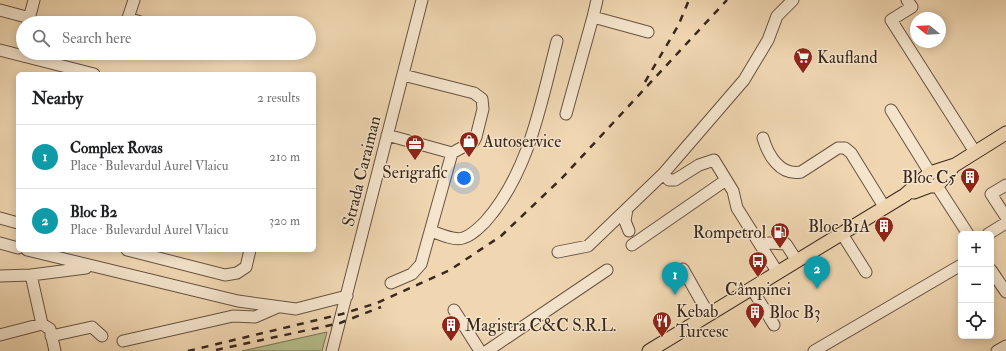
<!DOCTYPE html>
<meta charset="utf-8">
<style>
:root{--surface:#fff;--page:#f2f2f2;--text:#202124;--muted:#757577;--line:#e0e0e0;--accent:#8f2418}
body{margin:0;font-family:"IM FELL Double Pica",serif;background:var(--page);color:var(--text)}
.controls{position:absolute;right:12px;bottom:12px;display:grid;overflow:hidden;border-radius:6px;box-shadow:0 2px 10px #0003}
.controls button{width:36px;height:36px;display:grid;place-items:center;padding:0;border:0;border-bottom:1px solid var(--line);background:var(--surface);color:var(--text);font:20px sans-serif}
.compass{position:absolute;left:910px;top:12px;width:36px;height:36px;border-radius:50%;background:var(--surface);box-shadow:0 2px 10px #0003;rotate:288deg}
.you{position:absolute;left:464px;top:178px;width:14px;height:14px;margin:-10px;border:3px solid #fff;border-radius:50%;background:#1a73e8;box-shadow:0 0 0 6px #1a73e833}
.badge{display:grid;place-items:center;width:26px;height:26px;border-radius:50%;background:var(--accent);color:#fff;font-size:13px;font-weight:700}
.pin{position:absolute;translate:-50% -33px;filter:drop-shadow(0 1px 2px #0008)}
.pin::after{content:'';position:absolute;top:21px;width:14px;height:12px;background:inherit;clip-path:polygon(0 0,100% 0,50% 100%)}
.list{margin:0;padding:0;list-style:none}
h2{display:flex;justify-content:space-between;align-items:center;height:52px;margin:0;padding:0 16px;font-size:17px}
h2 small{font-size:13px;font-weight:400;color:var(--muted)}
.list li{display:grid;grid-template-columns:26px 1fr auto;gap:12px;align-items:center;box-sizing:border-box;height:64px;padding:0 16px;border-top:1px solid var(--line)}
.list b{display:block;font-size:15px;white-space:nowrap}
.list p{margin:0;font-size:13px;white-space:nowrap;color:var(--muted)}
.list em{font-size:13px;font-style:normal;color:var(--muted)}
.icon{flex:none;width:22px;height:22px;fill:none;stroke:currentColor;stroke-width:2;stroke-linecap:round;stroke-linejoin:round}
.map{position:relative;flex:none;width:1006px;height:351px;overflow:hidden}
.search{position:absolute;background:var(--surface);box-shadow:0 2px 10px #0003;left:16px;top:16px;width:300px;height:44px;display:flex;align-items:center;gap:10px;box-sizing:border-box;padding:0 14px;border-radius:22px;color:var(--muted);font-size:15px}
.panel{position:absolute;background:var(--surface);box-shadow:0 2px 10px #0003;left:16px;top:72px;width:300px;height:180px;border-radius:6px}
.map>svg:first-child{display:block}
</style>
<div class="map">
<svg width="1006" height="351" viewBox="0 0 1006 351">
<rect width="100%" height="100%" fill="#f0d7b2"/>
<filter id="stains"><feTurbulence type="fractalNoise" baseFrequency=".005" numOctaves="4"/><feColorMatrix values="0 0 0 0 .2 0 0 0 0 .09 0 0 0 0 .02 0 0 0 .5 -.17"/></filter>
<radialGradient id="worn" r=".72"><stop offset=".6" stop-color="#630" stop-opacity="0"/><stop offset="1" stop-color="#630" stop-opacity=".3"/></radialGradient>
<path fill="#b7bf8e" stroke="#787355" d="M327,332L322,351H242Z"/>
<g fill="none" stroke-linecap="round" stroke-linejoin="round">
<g stroke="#675342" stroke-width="13">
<path id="minor" d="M134,0L128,18L143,23
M907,0L912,7L891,20L975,152
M0,10L30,18
M593,17L597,0
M28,23L34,0
M0,50L94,74
M403,75L474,93L482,99L483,109L476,137L474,141L452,153
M891,110L930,173
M566,114L593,17L648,32
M387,135L452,153L421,264L412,274L391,283
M763,138C768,155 780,176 801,172L838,148H845L851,153L885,208
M1006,185L991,194L1006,217
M937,186L968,234
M627,209L625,221L629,231
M0,218L18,223
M431,231C439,234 455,241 463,238C471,236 479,228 485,222C529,173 541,103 557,41
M842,234L866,272
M988,234L1006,223
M0,243L18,248
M632,245L726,180
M762,247L769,243L786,244L797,261
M27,250L238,301L296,309L347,296
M127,250L225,275L237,273L246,267L250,250
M558,252L588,246L663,174
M683,269L709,315
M991,270L1006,292
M778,273L737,208L733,191L714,160L699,165L675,180H669L663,174L744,80L768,40L777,16L793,0
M0,276L31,275
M752,289L774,325
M454,310L480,351
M42,324L50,329L55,351
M0,335L42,324L31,275L86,268
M51,336L92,327L102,336
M123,341L233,316L255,317L278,307
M332,351L422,0
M487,351L607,270
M814,351L961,265
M997,351L1006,346"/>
</g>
<g stroke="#39271c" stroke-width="15">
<path id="major" d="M914,192L930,186H937L952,168
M649,351L905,195L930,173L955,165L1006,133"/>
</g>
<use href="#minor" stroke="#f5e5cd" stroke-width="11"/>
<use href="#major" stroke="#f0d7b2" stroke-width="13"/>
<path stroke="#39271c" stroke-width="2.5" stroke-dasharray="7 7" stroke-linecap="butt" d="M645,82L678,26L689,0
M216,350L340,323L381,307
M188,351L342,314L377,303L450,270L501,236L562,178L727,0"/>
</g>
<defs>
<g id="supermarket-pin" transform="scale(1)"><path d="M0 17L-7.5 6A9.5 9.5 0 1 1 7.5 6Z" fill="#8f2418" stroke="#f5e5cd"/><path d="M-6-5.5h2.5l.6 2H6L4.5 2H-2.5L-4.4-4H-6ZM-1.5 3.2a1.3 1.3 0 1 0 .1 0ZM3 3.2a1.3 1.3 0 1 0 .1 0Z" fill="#fff"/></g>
<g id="shop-pin" transform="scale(1)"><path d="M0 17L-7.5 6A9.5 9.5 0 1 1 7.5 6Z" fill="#8f2418" stroke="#f5e5cd"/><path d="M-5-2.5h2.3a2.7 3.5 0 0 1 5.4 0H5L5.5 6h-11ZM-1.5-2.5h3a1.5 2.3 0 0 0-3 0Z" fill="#fff"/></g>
<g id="office-pin" transform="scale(1)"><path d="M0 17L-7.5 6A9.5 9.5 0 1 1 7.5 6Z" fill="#8f2418" stroke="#f5e5cd"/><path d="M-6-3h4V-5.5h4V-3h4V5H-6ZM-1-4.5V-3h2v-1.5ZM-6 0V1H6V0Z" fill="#fff"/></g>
<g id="building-pin" transform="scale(1)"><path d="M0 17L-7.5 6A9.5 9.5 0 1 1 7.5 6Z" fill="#8f2418" stroke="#f5e5cd"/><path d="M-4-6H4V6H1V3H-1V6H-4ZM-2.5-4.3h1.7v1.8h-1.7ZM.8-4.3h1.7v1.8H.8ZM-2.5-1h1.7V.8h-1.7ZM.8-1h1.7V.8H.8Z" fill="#fff"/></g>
<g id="fuel-pin" transform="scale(1)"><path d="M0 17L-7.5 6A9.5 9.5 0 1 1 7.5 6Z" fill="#8f2418" stroke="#f5e5cd"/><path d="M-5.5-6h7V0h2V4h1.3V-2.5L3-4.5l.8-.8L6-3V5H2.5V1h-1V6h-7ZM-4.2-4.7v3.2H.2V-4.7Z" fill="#fff"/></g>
<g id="bus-pin" transform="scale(1)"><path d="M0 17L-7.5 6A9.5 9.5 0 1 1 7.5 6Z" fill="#8f2418" stroke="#f5e5cd"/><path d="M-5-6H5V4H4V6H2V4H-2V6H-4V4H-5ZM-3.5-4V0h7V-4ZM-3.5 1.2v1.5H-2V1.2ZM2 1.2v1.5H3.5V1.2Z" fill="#fff"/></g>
<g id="restaurant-pin" transform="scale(1)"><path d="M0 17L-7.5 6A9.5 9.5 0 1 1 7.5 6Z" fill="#8f2418" stroke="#f5e5cd"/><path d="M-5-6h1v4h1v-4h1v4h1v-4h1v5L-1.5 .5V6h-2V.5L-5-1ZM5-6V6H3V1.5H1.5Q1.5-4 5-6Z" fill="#fff"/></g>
</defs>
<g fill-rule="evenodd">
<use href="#supermarket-pin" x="803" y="57"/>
<use href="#shop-pin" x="469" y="141"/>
<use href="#office-pin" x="415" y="144"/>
<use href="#building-pin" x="970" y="177"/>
<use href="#building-pin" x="884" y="226"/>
<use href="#fuel-pin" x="780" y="232"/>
<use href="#bus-pin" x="758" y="261"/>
<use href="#building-pin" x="755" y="312"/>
<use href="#restaurant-pin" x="662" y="321"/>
<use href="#building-pin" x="451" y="325"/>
</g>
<g text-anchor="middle" stroke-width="3" stroke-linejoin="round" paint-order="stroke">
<g font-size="17" fill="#39271c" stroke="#f5e5cd" text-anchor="start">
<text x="817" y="63">Kaufland</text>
<text x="483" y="147">Autoservice</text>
<text x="415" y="178" text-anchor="middle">Serigrafic</text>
<text x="956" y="183" text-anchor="end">Bloc C5</text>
<text x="870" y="232" text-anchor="end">Bloc B1A</text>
<text x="766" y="238" text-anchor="end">Rompetrol</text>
<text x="758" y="295" text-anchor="middle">Câmpinei</text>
<text x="676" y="317">Kebab<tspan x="676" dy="20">Turcesc</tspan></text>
<text x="769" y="318">Bloc B3</text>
<text x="465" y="331">Magistra C&amp;C S.R.L.</text>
</g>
<g font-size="17" fill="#39271c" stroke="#f5e5cd">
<text transform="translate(361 171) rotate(-76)" y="6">Strada Caraiman</text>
</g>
</g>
<rect width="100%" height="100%" filter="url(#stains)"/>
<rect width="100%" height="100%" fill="url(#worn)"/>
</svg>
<div class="controls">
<button>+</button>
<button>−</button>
<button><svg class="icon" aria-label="locate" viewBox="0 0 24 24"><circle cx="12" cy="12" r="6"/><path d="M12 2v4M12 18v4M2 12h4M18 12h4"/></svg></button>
</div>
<svg class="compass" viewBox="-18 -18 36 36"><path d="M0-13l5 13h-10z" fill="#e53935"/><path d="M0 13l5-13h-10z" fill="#757577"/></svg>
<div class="you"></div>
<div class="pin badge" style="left:675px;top:295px;background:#0f9aa8">1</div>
<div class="pin badge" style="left:817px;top:289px;background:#0f9aa8">2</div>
<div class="search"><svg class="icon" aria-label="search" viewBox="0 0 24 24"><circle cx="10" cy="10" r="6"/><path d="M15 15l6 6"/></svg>Search here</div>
<section class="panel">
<h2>Nearby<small>2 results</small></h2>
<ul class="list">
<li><span class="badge" style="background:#0f9aa8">1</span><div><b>Complex Rovas</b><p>Place · Bulevardul Aurel Vlaicu</p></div><em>210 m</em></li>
<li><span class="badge" style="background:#0f9aa8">2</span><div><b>Bloc B2</b><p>Place · Bulevardul Aurel Vlaicu</p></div><em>320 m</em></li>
</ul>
</section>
</div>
